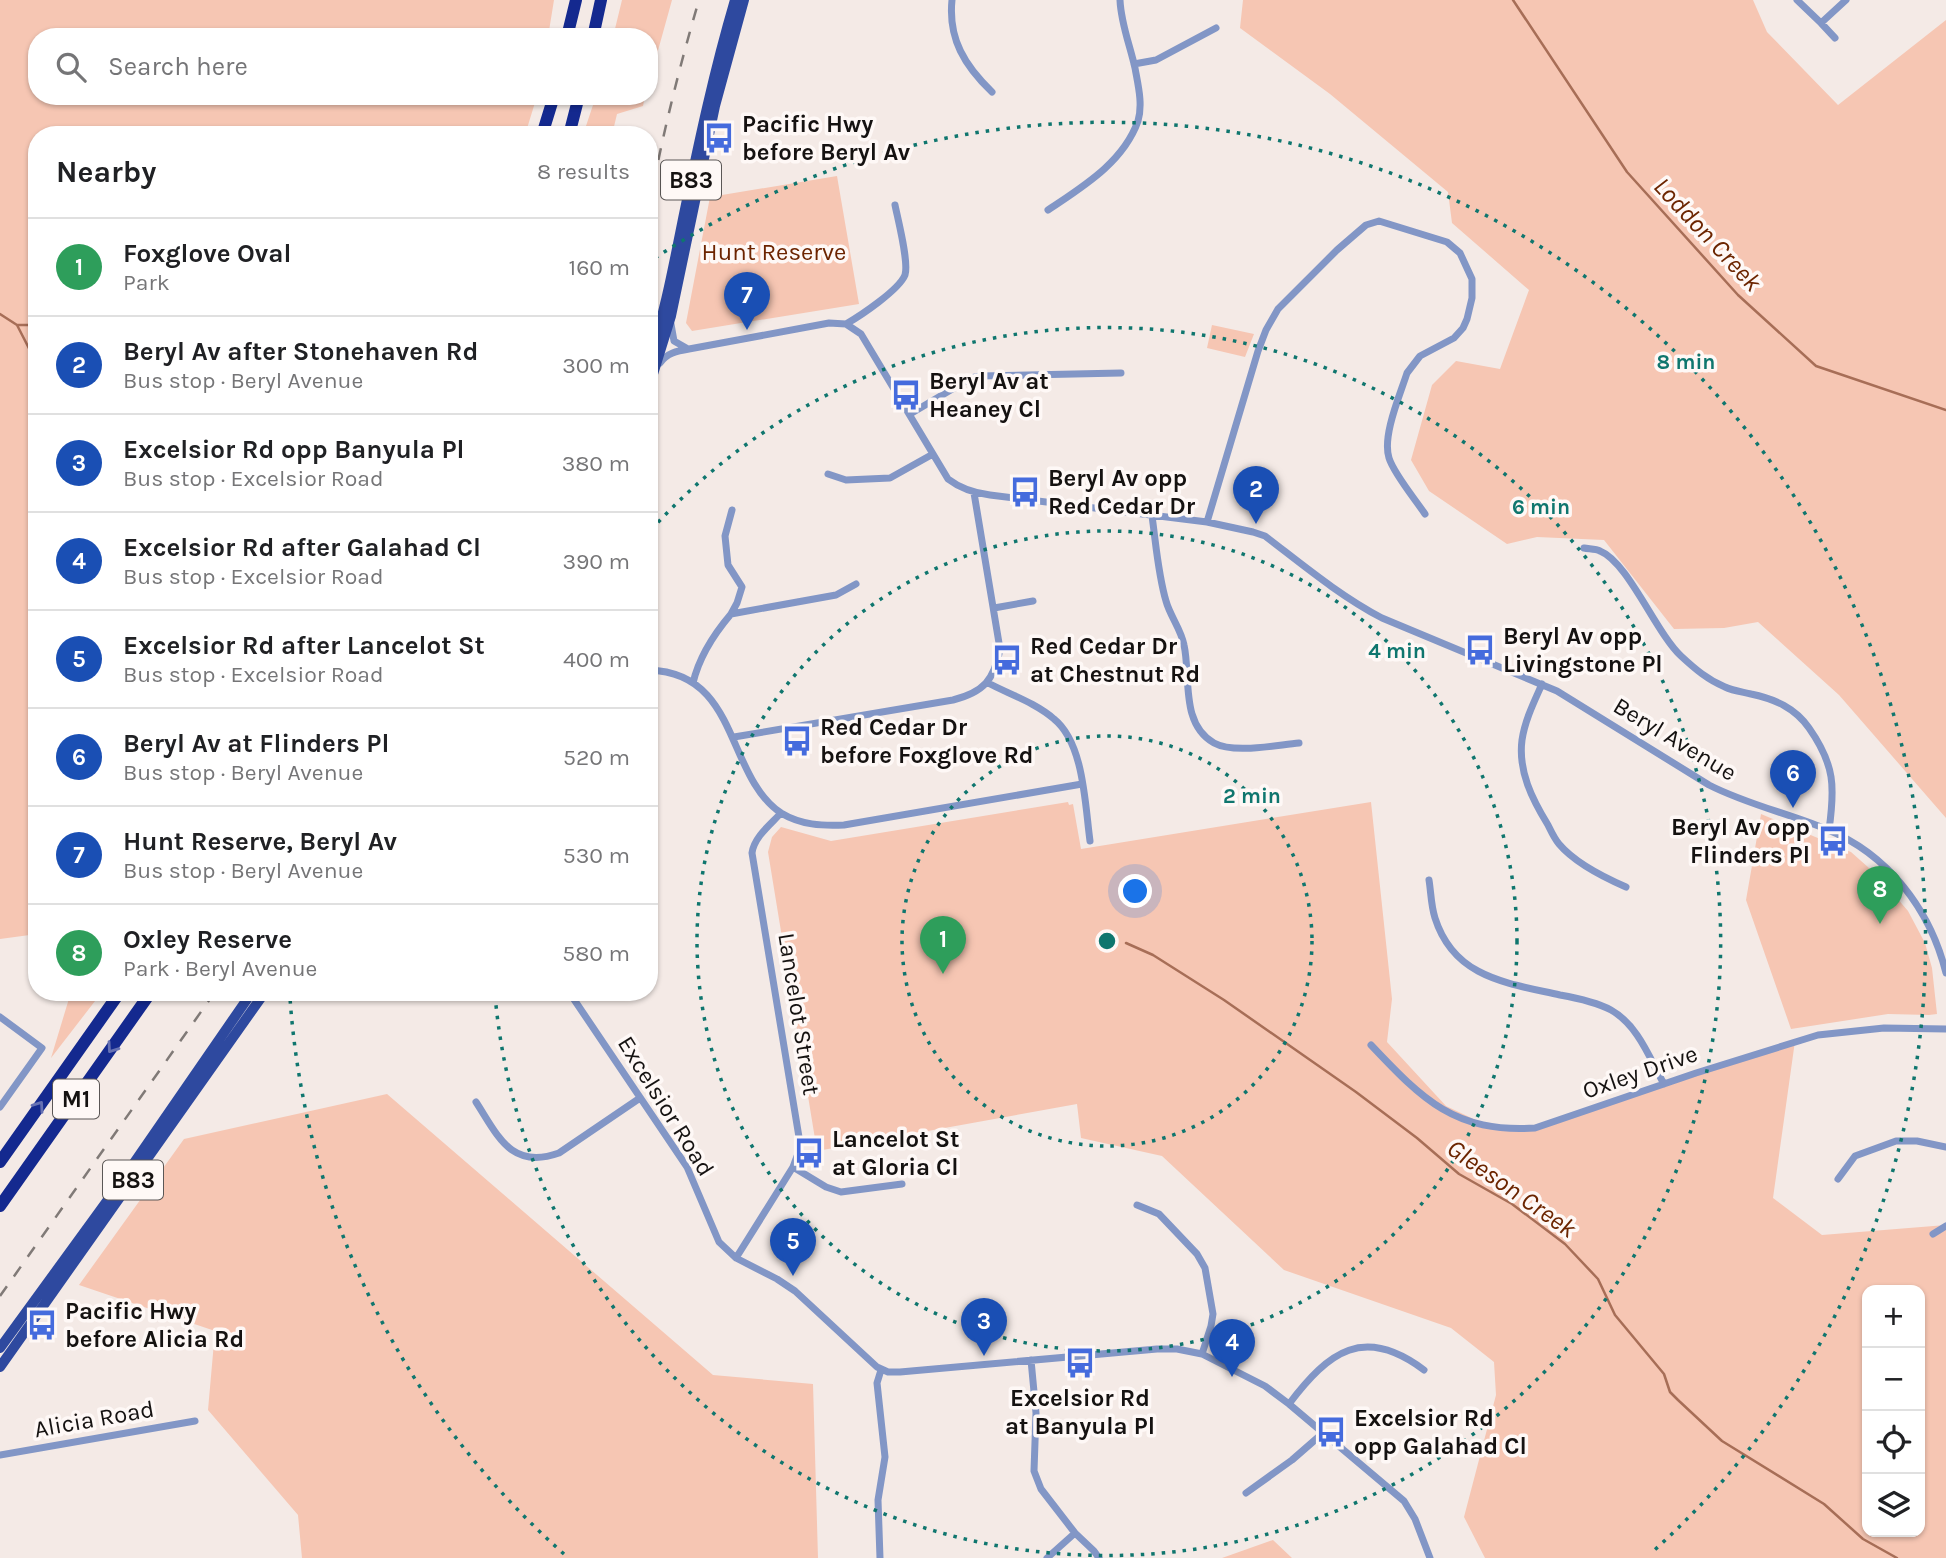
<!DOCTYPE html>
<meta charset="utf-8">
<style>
:root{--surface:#fff;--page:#f2f2f2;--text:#202124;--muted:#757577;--line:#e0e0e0;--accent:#1a73e8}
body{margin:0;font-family:Karla,sans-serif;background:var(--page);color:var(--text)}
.controls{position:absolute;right:21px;bottom:21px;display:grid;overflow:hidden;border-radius:14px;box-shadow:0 2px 5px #0004}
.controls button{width:63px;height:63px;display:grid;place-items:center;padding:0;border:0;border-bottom:2px solid var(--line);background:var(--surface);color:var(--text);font:35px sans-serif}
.you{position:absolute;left:1136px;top:892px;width:24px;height:24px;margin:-18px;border:5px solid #fff;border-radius:50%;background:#1a73e8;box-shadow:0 0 0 10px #1a73e833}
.badge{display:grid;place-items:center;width:46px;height:46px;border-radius:50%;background:var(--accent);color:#fff;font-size:23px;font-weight:700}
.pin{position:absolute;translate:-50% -58px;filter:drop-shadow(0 2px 4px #0008)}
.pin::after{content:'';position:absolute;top:37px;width:24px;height:21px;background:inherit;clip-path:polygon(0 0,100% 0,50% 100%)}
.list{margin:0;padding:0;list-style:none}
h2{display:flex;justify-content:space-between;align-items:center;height:91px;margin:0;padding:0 28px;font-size:30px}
h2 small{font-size:23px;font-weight:400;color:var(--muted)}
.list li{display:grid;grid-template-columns:46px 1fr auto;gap:21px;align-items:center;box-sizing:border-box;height:98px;padding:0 28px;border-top:2px solid var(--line)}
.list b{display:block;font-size:26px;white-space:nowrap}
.list p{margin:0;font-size:23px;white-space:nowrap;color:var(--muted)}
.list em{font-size:23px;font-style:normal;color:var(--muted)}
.icon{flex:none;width:38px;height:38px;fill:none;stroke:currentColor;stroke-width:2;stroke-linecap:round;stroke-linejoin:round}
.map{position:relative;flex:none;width:1946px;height:1558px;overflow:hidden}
.search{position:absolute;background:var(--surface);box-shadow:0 2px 5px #0004;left:28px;top:28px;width:630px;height:77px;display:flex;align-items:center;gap:18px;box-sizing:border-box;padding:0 24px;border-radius:28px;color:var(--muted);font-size:26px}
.panel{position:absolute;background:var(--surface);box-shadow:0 2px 5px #0004;left:28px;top:126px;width:630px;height:875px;border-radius:28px}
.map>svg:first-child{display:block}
</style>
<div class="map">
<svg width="1946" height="1558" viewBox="0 0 1946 1558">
<rect width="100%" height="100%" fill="#f4eae6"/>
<path fill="#f6c6b3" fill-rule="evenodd" d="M0,0H554L548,37H37V96H537L525,135H37V934L0,939Z
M622,0H672L649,83V37H613Z
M1243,0H1753L1767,32L1838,105L1946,20V818L1839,695L1758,622L1724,628L1674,629L1604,540L1537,537L1507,544L1429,491L1411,460L1432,385L1456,361L1500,369L1529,290L1452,223L1448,192L1330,94L1240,28Z
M596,96H645L643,106L617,114L612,135H583Z
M837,176L859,304L692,331L686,323L710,197Z
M1212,325L1254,334L1245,357L1207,348Z
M1068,802L1069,805L1073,804L1081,849L1371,802L1392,999L1387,1042L1446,1106L1482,1123L1531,1129L1795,1041L1773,1198L1822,1235L1946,1225V1558H1485L1464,1517L1496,1395L1494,1362L1451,1328L1284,1270L1162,1156L1081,1138L1077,1104L817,1151L768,852L772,837L781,827L831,841ZM1867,1290H1920V1532H1867Z
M1761,814L1851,852L1878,876L1908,911L1925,943L1932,968L1937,1014L1929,1015L1888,1014L1791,1029L1746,900Z
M71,992H102L51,1058Z
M387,1094L713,1375L813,1384L818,1558H302L298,1515L208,1410L215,1331L79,1285L184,1139Z
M1273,1540L1292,1558H1222Z"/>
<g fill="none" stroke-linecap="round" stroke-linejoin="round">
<path stroke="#a76e57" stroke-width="2.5" d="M1513,0L1627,172L1738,295L1816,366L1946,410
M0,314L17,325H37
M17,325L37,364
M1126,943L1153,955L1224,1000L1356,1092L1417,1138L1459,1174L1512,1204L1565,1244L1598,1279L1615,1315L1664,1374L1670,1392L1678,1400L1722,1441L1824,1504L1863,1539L1897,1558"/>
<path stroke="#8296c6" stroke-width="7" d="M952,0C948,39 965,66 992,92
M1797,0L1821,23
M1835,38L1821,23L1846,0
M1134,64L1156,60L1216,28
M1048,210C1082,187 1123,163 1138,121C1143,104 1138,85 1135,68C1130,45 1121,24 1120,0
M671,324L674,341L688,349
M846,324C860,316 899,290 905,275C909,262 898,220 895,205
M660,363C667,353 677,351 689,349L829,323L846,324L861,334L948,479C961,489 974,493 990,495L1207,522L1253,532L1265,536C1303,565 1340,596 1382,618L1557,691L1709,785C1746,804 1787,813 1826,829C1888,854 1930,909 1946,973
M910,414L971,378L980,376L1121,373
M828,474L846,480L890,478L933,454
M1152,516C1156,544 1158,574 1166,601C1170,616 1181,629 1184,645C1191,676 1180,724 1214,743C1234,754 1276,745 1299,743
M1207,522L1258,351L1266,330L1278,309L1337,250L1366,225L1379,221L1447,242L1460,253L1472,279V298L1467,319L1463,328L1454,338L1420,356L1407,373C1400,395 1382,436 1389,458C1394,474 1415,499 1425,514
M1584,548C1589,549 1596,549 1600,551C1628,562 1656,633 1681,656C1695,669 1708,680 1725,687C1733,691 1743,692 1751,694C1775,699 1795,708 1809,728C1835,765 1835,787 1829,830
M994,608L1033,601
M731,614L737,603L742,587L728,565L725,536L732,510
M649,670C740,673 725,775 781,813C801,825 822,826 844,825L1082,784
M693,683C699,657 714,634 731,614L836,595L856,584
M988,683C1009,694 1036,703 1054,719C1084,743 1085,805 1090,841
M1542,684C1534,702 1525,720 1522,740C1518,771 1532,799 1548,825C1551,831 1554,838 1559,844C1575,863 1603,877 1626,887
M734,737L953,700C984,692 994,680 1000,649L974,493
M1429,880C1431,892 1431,906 1435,918C1454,978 1507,983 1560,995C1577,998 1596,1002 1611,1010C1638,1025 1650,1059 1664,1084
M569,992L687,1167L719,1242L736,1258L777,1279L795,1291L877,1367L888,1372H900L1157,1349H1177L1202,1354L1265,1386L1289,1404L1404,1501L1415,1519L1430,1558
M0,1017L42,1048L0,1107
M1371,1045C1423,1100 1455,1133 1535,1128L1696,1073L1818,1035L1884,1028L1946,1029
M476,1102C498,1136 511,1170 559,1153L640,1098
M793,1167L826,1187L841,1192L902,1184
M1838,1179L1855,1156L1896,1141H1917L1946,1147
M1137,1205L1159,1214L1197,1254L1205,1268L1213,1314L1211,1326L1202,1354
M1933,1234L1946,1226
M736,1258L793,1167L799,1151V1137L752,853C754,837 771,824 781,813
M1031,1360L1036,1413L1034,1471L1041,1489L1075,1533L1094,1551L1099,1558
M1289,1404C1329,1351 1364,1325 1424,1370
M0,1455L195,1421
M1246,1493L1292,1460L1323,1433
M880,1558L878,1500L885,1457L877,1383L881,1370
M1047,1558L1075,1533"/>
<path stroke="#2e499f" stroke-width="10" d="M649,361C665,313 674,263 684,214C699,142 714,71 735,0
M649,387L671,316L715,106L744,0
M0,1348L118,1186L252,992
M0,1367L265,992"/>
<path stroke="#14298f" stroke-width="12" d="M567,37L576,0
M593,37L601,0
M542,135L554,96
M569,135L579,96
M0,1162L120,992
M0,1206L151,992"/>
<path stroke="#807a77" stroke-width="2.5" stroke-dasharray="12 12" stroke-linecap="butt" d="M649,207C662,137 679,68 699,0
M0,1296L215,992"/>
</g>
<defs><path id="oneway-chevron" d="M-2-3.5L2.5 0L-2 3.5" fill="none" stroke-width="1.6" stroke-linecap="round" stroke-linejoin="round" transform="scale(1.75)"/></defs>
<g stroke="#6671b3">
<use href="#oneway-chevron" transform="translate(112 1048) rotate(125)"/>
<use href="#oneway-chevron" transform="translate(39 1106) rotate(-55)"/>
</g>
<g fill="none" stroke="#0f766e" stroke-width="3.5" stroke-dasharray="3.5 7">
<circle cx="1107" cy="941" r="205"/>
<circle cx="1107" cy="941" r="410"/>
<path d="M651 530A614 614 0 1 1 495 995"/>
<path d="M564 1554A819 819 0 0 1 290 998M655 258A819 819 0 0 1 1650 1554"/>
</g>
<defs>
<g id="bus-bare" transform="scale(2.415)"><path d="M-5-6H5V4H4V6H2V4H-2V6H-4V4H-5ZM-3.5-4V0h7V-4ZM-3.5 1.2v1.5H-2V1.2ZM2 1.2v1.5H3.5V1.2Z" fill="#456bdd" stroke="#fef8f6" stroke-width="2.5" paint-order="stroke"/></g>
</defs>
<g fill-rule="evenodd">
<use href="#bus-bare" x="719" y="138"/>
<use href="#bus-bare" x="906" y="395"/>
<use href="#bus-bare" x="1025" y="492"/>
<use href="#bus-bare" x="1480" y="650"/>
<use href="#bus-bare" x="1007" y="660"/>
<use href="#bus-bare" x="797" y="741"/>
<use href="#bus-bare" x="1833" y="841"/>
<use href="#bus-bare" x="809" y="1153"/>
<use href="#bus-bare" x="42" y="1325"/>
<use href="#bus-bare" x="1080" y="1363"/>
<use href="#bus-bare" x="1331" y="1432"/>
</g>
<g text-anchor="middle" stroke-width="7" stroke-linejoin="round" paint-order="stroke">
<g fill="#fef8f6" stroke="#5b5756" stroke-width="2">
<rect x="661" y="160.5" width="60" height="39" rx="5"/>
<rect x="53" y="1079.5" width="46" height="39" rx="5"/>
<rect x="103" y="1160.5" width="60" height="39" rx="5"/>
</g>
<g font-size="23" font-weight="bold" fill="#151211">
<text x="691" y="188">B83</text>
<text x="76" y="1107">M1</text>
<text x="133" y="1188">B83</text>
</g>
<g font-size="24" font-weight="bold" fill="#151211" stroke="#fef8f6" text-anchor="start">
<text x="742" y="132">Pacific Hwy<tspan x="742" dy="28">before Beryl Av</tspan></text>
<text x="929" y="389">Beryl Av at<tspan x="929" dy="28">Heaney Cl</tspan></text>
<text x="1048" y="486">Beryl Av opp<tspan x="1048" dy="28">Red Cedar Dr</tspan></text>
<text x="1503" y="644">Beryl Av opp<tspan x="1503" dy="28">Livingstone Pl</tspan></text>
<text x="1030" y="654">Red Cedar Dr<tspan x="1030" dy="28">at Chestnut Rd</tspan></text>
<text x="820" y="735">Red Cedar Dr<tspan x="820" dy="28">before Foxglove Rd</tspan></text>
<text x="1810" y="835" text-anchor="end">Beryl Av opp<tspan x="1810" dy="28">Flinders Pl</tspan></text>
<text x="832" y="1147">Lancelot St<tspan x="832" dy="28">at Gloria Cl</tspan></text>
<text x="65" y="1319">Pacific Hwy<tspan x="65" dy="28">before Alicia Rd</tspan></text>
<text x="1080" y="1406" text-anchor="middle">Excelsior Rd<tspan x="1080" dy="28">at Banyula Pl</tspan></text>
<text x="1354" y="1426">Excelsior Rd<tspan x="1354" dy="28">opp Galahad Cl</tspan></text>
</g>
<g font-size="24" fill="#6c2400" stroke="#fef8f6">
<text x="774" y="260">Hunt Reserve</text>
</g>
<g font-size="24" fill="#151211" stroke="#fef8f6">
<text transform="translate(1675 739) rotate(31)" y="8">Beryl Avenue</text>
<text transform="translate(799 1014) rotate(81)" y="8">Lancelot Street</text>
<text transform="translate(1640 1072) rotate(-19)" y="8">Oxley Drive</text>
<text transform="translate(666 1106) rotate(58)" y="8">Excelsior Road</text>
<text transform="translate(94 1419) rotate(-10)" y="8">Alicia Road</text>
</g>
<g font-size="26" font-style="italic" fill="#6c2500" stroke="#fef8f6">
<text transform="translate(1708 234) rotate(47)" y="9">Loddon Creek</text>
<text transform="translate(1512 1188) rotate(35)" y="9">Gleeson Creek</text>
</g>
</g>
<circle cx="1107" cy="941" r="10" fill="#0f766e" stroke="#fef8f6" stroke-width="3.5"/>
<g font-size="21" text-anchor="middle" font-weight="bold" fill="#0f766e" stroke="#fef8f6" stroke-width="7" stroke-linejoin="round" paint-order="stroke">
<text x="1686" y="369">8 min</text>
<text x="1541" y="514">6 min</text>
<text x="1397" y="658">4 min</text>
<text x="1252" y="803">2 min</text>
</g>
</svg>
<div class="controls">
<button>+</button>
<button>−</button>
<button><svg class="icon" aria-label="locate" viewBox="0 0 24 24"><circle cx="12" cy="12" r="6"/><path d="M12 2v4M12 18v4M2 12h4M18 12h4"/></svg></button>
<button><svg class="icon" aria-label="layers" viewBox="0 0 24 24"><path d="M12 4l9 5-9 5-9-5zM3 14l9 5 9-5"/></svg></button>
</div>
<div class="you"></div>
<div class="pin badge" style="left:943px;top:974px;background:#2e9e5b">1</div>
<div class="pin badge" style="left:1256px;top:524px;background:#1a4fb4">2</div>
<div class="pin badge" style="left:984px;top:1356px;background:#1a4fb4">3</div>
<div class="pin badge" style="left:1232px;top:1377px;background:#1a4fb4">4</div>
<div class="pin badge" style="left:793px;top:1276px;background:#1a4fb4">5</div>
<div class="pin badge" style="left:1793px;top:808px;background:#1a4fb4">6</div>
<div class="pin badge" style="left:747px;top:330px;background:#1a4fb4">7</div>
<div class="pin badge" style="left:1880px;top:924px;background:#2e9e5b">8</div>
<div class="search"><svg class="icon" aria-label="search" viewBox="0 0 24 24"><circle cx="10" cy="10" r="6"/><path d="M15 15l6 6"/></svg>Search here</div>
<section class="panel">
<h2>Nearby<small>8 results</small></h2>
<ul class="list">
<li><span class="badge" style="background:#2e9e5b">1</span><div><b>Foxglove Oval</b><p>Park</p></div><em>160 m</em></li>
<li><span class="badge" style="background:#1a4fb4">2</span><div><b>Beryl Av after Stonehaven Rd</b><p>Bus stop · Beryl Avenue</p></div><em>300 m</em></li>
<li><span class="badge" style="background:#1a4fb4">3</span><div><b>Excelsior Rd opp Banyula Pl</b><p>Bus stop · Excelsior Road</p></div><em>380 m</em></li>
<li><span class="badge" style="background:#1a4fb4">4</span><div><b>Excelsior Rd after Galahad Cl</b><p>Bus stop · Excelsior Road</p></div><em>390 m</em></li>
<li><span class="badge" style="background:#1a4fb4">5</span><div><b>Excelsior Rd after Lancelot St</b><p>Bus stop · Excelsior Road</p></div><em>400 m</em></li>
<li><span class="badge" style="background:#1a4fb4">6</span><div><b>Beryl Av at Flinders Pl</b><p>Bus stop · Beryl Avenue</p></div><em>520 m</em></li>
<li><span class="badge" style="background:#1a4fb4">7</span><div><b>Hunt Reserve, Beryl Av</b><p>Bus stop · Beryl Avenue</p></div><em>530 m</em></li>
<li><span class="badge" style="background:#2e9e5b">8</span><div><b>Oxley Reserve</b><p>Park · Beryl Avenue</p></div><em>580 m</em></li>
</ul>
</section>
</div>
